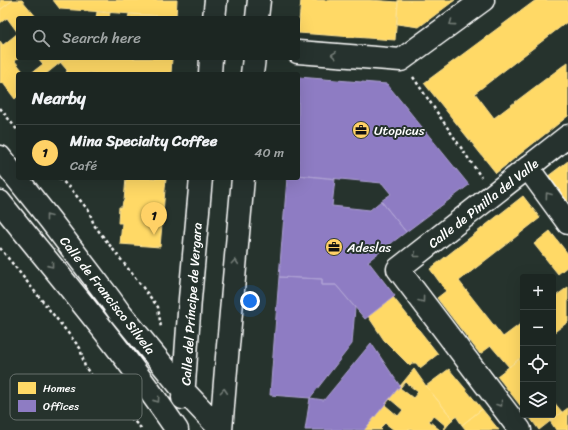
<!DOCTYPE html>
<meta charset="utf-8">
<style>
:root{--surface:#1c2622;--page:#29322f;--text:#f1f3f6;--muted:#a0a5a5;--line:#3a4340;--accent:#ffd166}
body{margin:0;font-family:Sriracha,sans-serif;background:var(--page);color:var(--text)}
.controls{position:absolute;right:12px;bottom:12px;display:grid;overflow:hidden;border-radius:4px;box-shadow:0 4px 16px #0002}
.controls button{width:36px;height:36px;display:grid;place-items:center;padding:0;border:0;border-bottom:1px solid var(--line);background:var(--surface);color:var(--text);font:20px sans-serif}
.you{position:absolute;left:250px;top:301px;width:14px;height:14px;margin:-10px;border:3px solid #fff;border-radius:50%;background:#1a73e8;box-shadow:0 0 0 6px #1a73e833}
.badge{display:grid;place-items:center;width:26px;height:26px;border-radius:50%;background:var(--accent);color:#111;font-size:13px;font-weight:700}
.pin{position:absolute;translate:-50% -33px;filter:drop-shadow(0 1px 2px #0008)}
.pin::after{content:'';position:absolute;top:21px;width:14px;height:12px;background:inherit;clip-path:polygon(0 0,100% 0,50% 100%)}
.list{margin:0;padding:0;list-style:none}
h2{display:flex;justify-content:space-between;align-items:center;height:52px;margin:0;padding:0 16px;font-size:17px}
h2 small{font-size:13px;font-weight:400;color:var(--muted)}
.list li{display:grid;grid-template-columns:26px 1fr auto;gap:12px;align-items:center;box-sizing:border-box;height:56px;padding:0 16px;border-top:1px solid var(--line)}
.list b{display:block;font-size:15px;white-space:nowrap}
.list p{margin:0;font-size:13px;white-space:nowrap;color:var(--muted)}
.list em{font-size:13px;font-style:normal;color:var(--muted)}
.icon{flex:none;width:22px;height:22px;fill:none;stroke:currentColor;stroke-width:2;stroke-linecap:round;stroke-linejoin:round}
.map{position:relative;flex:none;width:568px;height:430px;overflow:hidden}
.search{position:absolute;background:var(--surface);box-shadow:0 4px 16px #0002;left:16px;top:16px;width:284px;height:44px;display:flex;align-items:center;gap:10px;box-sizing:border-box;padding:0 14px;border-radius:4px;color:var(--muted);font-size:15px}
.panel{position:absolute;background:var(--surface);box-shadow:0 4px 16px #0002;left:16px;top:72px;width:284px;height:108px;border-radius:4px}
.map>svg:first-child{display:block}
</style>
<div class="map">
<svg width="568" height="430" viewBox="0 0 568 430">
<rect width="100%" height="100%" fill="#26332d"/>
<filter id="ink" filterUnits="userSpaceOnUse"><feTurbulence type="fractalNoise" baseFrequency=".025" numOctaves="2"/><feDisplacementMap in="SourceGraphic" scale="8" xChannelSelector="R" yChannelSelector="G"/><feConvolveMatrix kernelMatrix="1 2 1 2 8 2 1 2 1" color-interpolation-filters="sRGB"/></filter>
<g filter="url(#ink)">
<path fill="#ffd966" stroke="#ffe494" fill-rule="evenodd" d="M0,0H13L0,10Z
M13,0H22L37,18H18V33L7,18L0,23V10Z
M53,0H177L176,17L60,9Z
M301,0H370L398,2L395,40L298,33Z
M398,0H455L419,27L397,24Z
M536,0H568V23L567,22L475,93L494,118L568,62V116L496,173L424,83Z
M97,12L110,13L109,18H96Z
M129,14L146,15L176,17L128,18Z
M18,33V58H19L15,61L25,74H18V96L15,99L3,83H0V41L3,45Z
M38,58H66L46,74H30L43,64Z
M66,58H172L171,74H101L89,73L88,74H66L67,70L60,62Z
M568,161V202L547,177Z
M126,178H166L160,247L120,244L122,223H118L119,207H122L123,201H124Z
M523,196L540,218L459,281L503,337L523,322V356L509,367L491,346L480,354L437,298L446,291L430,269Z
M550,231L568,254V266L558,274L534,244Z
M568,287V322L553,333V298Z
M393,297L438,354L420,368L416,363H412L410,366L384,340L368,316Z
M519,359L523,364V409L497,376Z
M414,369L426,386L453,419L444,430H443L446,426L433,415L429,421L440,430H394L385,423L380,428L382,430H364ZM405,382L418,392L413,398L400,388ZM390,399L403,410L398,416L385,405Z
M449,369L482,409L462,425L456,416L453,419L426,386Z
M553,401L562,412L539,430L528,415H553Z
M568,408V430H556L550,421Z
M482,409L499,430H466L462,425Z"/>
<path fill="#8e7cc3" stroke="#b0a3d5" d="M298,77L387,84L469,185L406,232L381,201L391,194L382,183L298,175Z
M298,175L335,179L332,206L370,210L381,201L406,232L368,261L395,296L365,319L336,285H322V279L279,277L287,178H298Z
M279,277L322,279V285H336L355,308L352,344L310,398L270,395Z
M371,343L400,386L364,430H305L310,398L324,400Z"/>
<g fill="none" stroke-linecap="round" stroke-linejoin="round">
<g stroke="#fff" stroke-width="25">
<path id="minor" d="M298,52L401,60L483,0
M528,168L568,223
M520,430L398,269L568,136"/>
</g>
<g stroke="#fff" stroke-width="25">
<path id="major" d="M214,18L216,0
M257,18L259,0
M210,74L211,58
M252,74L254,58
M0,157L50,220L110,299L120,313L184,391L221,430
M0,202C60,277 123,350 177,430
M183,398L190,299L201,178
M221,430L227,357L243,178"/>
</g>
<path stroke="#fff" stroke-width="2.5" stroke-dasharray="3 3" stroke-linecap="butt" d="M413,77L481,177
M0,108L18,131
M59,178L70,188L89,211L94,225L158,307L161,328
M0,248L80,348L85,367L107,395L143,430"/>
<use href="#minor" stroke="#26332d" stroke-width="22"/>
<use href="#major" stroke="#26332d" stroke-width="22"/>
</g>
<defs><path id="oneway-chevron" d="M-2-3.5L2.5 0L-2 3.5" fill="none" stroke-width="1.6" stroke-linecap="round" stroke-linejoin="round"/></defs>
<g stroke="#727a76">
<use href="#oneway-chevron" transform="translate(452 23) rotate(144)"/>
<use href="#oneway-chevron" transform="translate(334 55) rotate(-175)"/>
<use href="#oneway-chevron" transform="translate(548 195) rotate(-126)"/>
<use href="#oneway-chevron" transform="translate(48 217) rotate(-128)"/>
<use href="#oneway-chevron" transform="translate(416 255) rotate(142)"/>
<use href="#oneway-chevron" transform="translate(235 262) rotate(-85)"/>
<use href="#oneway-chevron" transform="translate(51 265) rotate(51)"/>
<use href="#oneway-chevron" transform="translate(422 300) rotate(53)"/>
<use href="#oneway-chevron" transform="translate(224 391) rotate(-86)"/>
<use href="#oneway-chevron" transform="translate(157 400) rotate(55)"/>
<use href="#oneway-chevron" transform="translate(500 404) rotate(53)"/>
</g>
</g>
<defs>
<g id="office-disc" transform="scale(0.9)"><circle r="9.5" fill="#ffd166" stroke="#26332d"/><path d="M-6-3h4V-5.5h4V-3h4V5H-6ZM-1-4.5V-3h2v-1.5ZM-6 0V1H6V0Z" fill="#111"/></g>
</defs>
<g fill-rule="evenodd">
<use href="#office-disc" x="361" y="130"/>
<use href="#office-disc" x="334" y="247"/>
</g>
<g text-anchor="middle" stroke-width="4" stroke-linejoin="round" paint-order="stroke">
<g font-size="13" fill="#fff" stroke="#26332d" text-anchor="start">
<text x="374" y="135">Utopicus</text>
<text x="347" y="252">Adeslas</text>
</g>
<g font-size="13" fill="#fff" stroke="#26332d">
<text transform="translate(483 203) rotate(-38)" y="5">Calle de Pinilla del Valle</text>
<text transform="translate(108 295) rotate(52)" y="5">Calle de Francisco Silvela</text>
<text transform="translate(191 304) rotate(-86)" y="5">Calle del Príncipe de Vergara</text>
</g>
</g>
<rect x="10" y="374" width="132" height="46" rx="6" fill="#26332d" stroke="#67706c" stroke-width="1"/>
<rect x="18" y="382" width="18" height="12" fill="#ffd966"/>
<rect x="18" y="400" width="18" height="12" fill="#8e7cc3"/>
<g font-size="11" fill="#fff">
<text x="43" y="392">Homes</text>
<text x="43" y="410">Offices</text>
</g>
</svg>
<div class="controls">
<button>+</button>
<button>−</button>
<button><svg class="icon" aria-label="locate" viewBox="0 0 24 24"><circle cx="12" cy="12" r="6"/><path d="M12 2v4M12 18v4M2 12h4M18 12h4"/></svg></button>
<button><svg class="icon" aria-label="layers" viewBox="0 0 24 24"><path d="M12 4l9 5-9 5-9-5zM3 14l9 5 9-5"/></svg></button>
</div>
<div class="you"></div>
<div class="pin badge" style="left:154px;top:235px">1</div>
<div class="search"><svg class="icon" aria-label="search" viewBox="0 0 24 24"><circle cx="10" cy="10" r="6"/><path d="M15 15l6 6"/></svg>Search here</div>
<section class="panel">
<h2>Nearby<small></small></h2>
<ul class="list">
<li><span class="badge">1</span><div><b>Mina Specialty Coffee</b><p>Café</p></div><em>40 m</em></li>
</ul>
</section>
</div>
